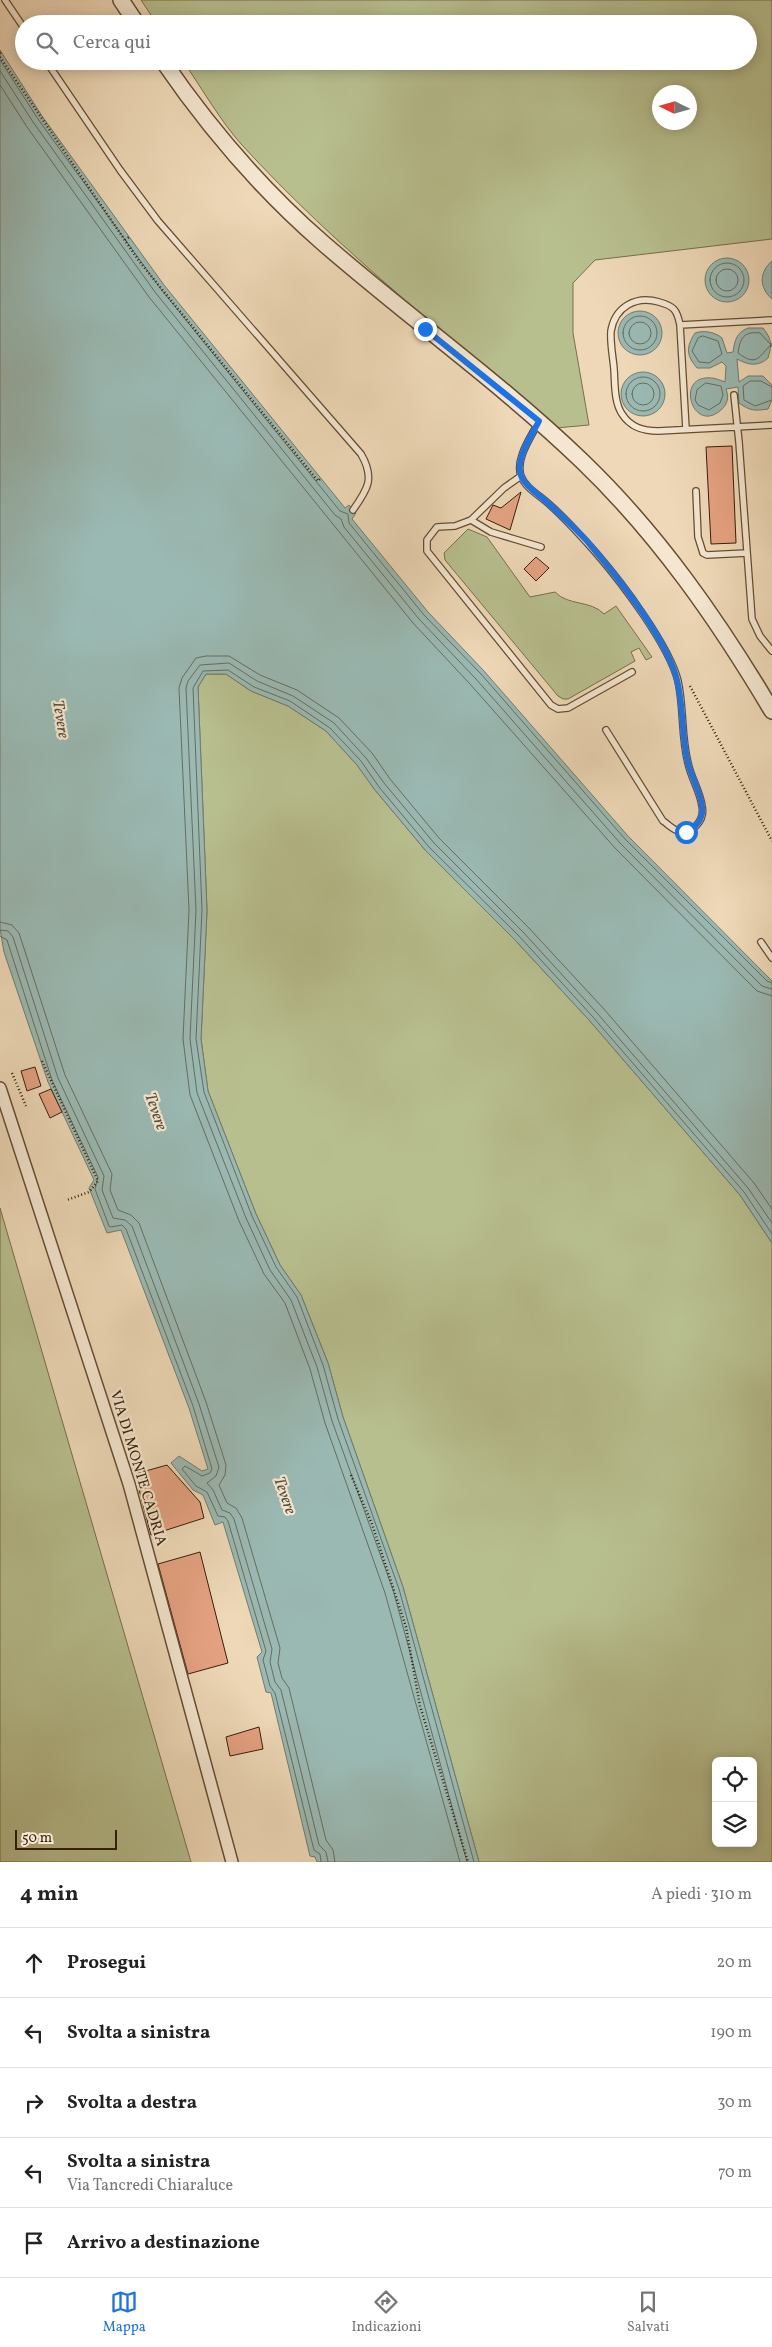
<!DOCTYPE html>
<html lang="it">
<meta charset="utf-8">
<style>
:root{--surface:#fff;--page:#f6f6f6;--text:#222;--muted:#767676;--line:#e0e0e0;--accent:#1a73e8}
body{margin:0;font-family:Vollkorn,serif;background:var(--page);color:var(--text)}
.controls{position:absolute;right:15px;bottom:15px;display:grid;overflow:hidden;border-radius:8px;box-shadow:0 2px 12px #0003}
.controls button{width:45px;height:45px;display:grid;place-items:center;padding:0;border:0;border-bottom:1px solid var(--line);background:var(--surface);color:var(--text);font:25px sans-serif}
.compass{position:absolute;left:652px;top:85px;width:45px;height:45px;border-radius:50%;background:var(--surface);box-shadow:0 2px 12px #0003;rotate:275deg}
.scale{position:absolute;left:15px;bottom:12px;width:102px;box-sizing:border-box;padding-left:5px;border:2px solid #381f05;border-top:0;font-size:14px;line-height:18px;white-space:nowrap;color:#381f05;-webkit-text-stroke:4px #f4e6d0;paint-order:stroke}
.stop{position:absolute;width:15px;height:15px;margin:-11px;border:4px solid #1a73e8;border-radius:50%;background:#fff}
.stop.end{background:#1a73e8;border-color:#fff;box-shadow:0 1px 5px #0008}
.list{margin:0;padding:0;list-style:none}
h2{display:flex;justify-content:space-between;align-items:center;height:65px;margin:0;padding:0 20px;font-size:21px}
h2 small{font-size:16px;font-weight:400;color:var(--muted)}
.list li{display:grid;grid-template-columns:32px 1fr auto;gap:15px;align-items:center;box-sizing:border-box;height:70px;padding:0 20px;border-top:1px solid var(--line)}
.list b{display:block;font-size:19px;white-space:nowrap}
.list p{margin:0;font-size:16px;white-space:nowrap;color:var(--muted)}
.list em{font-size:16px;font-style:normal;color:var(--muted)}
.icon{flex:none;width:28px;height:28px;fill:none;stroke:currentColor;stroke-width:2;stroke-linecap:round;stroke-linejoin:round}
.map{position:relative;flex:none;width:772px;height:1862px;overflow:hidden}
.search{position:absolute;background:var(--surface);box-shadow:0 2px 12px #0003;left:15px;right:15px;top:15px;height:55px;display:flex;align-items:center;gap:12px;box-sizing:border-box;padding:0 18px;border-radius:28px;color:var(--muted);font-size:19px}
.sheet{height:415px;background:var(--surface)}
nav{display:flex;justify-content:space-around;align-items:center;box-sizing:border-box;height:70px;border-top:1px solid var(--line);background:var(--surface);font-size:14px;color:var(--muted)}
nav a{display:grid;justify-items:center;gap:2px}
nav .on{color:var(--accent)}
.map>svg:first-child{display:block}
</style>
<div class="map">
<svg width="772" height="1862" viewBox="0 0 772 1862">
<rect width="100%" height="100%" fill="#eed8b7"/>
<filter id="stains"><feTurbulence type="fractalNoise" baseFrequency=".004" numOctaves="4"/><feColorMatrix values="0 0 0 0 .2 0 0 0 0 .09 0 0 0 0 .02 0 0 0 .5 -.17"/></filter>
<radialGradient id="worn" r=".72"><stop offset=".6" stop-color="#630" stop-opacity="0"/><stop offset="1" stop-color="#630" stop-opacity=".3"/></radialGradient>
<path fill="#b8bf8f" stroke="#786f4a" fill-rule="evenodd" d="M141,0H772V239L595,260L573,283V333L589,425L556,428C450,337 337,249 242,145C221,122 201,87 183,61H748V24H157ZM660,92H690V122H660Z
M468,529L487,537L530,597L555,592C568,606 591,600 604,614L616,606L652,657L646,660L639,648L631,652L635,661L568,699H563L558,696L445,560L444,553Z
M206,674H226L251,691L288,706L326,731L357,765L375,790L426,851L515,940L589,1020L740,1195L772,1243V1862H479L403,1587L343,1417L328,1363L301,1295L280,1265L256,1214L208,1091L201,1039L207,910L198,687ZM716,1761H753V1843H716Z
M0,1208L191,1862H0Z"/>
<path fill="#9ab9b3" stroke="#737b6d" d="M0,50L42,116L164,285L345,508L349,505L356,513L352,519L428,612L484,671L628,836L772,981V1243L740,1195L589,1020L515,940L426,851L375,790L357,765L326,731L288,706L251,691L226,674H206L198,687L207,911L201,1039L208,1091L256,1214L280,1265L301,1295L328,1363L343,1417L403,1587L479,1862H317L315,1857L310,1856L271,1693L266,1692L257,1657L262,1652L223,1522L215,1525L203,1495L193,1490L171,1463L179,1456L202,1471L208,1469L189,1408L121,1230L107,1233L89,1188L94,1180L48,1082L4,952L0,929Z
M705 280a22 22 0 1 1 44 0a22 22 0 1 1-44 0Z
M772,261V299C759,288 759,272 772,261Z
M618 333a22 22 0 1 1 44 0a22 22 0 1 1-44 0Z
M748,328H763C772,339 772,345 768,358C758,367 748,365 737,359L739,382L748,376H763L772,385V400L768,409C755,411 750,411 739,403L738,387L726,389C729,397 728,404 721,410C694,434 676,380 706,378C713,377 720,380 725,382L726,366L722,362L710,368H697C686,355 686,347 695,333C704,330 715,332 722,338L727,353L733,352C735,340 736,333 748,328Z
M621 394a22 22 0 1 1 44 0a22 22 0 1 1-44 0Z"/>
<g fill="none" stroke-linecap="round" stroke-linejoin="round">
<path stroke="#696c5c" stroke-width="1" d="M0,60L38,119L160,288L340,511L348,514L349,523L424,615L481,674L625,839L767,981L772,983
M0,71L33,122L155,292L335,515L341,519L344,527L419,619L476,679L620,843L762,986L772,989
M0,85L27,127L149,297L413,623L470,684L615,848L757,991L772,996
M710 280a17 17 0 1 1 34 0a17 17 0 1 1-34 0Z
M716 280a11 11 0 1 1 22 0a11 11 0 1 1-22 0Z
M623 333a17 17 0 1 1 34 0a17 17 0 1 1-34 0Z
M629 333a11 11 0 1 1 22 0a11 11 0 1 1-22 0Z
M703,336L718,341L722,354L709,363L699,362L692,351L698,338Z
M772,343L771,345L760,333C744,331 740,338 738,353C758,368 759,355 771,345L772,347
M626 394a17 17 0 1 1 34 0a17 17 0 1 1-34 0Z
M632 394a11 11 0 1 1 22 0a11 11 0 1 1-22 0Z
M706,383L721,386L723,395L720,403L709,410L698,405L695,400L697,390Z
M772,387L761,381H750L743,386L744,400L755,406L772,400
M0,922L12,925L19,933L65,1075L112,1174L110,1190L118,1210L131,1215L139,1223L206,1402L226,1465L225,1475L219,1485L227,1503L236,1508L242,1518L280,1648L278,1663L282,1678L289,1688L326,1840L333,1850L335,1862
M0,930L8,931L13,937L58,1078L104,1176L102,1190L113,1218L125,1220L132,1226L199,1404L219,1467L216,1476L207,1483L213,1490L222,1510L230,1513L234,1519L272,1649L270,1662L275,1682L281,1690L319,1845L326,1852L328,1862
M0,936L7,940L52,1080L98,1177L95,1189L109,1226L111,1227L122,1225L126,1229L193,1406L212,1469L210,1473L202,1476L185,1466L182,1469L196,1486L207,1492L218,1516L225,1517L228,1521L266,1651L263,1660L270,1686L275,1693L314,1850L320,1854L321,1862
M460,1862L385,1593L325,1423L310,1369L285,1303L264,1274L239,1221L190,1095L183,1039L189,910L179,688L182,678L196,658L206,656H229L260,675L297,690L339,718L372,753L390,779L439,838L528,927L603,1008L754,1183L772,1209
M467,1862L393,1590L332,1421L317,1367L291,1300L270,1270L246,1218L197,1093L190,1039L196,910L186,688L188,681L200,665L229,663L257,681L293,696L334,723L366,758L384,783L434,843L523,932L597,1013L748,1188L772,1223
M474,1862L399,1589L338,1419L323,1365L297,1297L276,1267L252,1216L204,1092L196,1039L202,910L193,688L203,671L228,670L254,687L290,701L330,728L361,761L379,787L429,847L519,936L593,1017L744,1192L772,1234"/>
</g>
<path fill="#e5a282" stroke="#381f05" d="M732,446L736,543L711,544L706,447Z
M521,492L510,530L486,519L493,505L501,508Z
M536,557L549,568L536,581L524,569Z
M35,1067L41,1086L27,1091L21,1071Z
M51,1089L62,1112L50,1118L39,1094Z
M167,1465L200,1502L204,1518L151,1535L135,1474Z
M200,1552L228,1663L188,1674L158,1564Z
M259,1727L263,1749L230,1756L226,1737Z"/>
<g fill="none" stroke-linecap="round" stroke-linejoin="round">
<g stroke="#664d32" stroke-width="8">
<path id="service" d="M5,0L24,28
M46,61L120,170L158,221L361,454C375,478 368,489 353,510
M680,325L772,320
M734,395L739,442L752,619L760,636L772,651
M538,423C531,437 515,459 521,476C525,488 541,496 550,505C567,520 582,537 597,554C622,583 669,645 678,681C684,708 681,736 688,763C691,778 700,791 702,806C705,820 693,834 679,831C673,830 668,824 663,821L606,730
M686,429L680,325C677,310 674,306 659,302C636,295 615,307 611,331C610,343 613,357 614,369C615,383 614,402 622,414C631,428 644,431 658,431L772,425
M521,476L504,488L471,520L455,526L437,527L427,540V551L551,705L558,709L568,708L632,672
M696,491L698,537L703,553L707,555L747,553
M471,520L491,532L541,547
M761,942L772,958"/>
</g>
<g stroke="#664d32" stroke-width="14">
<path id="minor" d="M0,1088L129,1484L232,1862"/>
</g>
<g stroke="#664d32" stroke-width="18">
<path id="tertiary" d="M121,0L137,24
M163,61C209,128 262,190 323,243C408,317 501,383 582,461C658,534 718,620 772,711"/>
</g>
<path stroke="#381f05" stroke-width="2.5" stroke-dasharray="1 2.5" stroke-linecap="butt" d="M0,53L1,52
M0,57L139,261L318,481L321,478
M125,240L129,237
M690,686L772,841
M42,1061L98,1181L89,1192L67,1200
M12,1073L26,1106
M351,1475L372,1524L406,1627L420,1706L468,1862"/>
<use href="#service" stroke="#f4e6d0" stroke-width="5.5"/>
<use href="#minor" stroke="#f4e6d0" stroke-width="11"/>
<use href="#tertiary" stroke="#f4e6d0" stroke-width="15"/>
</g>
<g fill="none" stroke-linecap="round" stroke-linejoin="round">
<path stroke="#1a73e8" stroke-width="6" d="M425,329L539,421C532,435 513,462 522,478C528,489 540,495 549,504C562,516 575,528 587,541C615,574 667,639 677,680C684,708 681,735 688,763C694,788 718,816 686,832"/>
</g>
<g text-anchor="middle" stroke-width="4.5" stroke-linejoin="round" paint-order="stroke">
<g font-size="15" fill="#381f05" stroke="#f4e6d0">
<text transform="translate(139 1468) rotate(73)" y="5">VIA DI MONTE CADRIA</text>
</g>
<g font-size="16" font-style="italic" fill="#554d39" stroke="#f4e6d0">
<text transform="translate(62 719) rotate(81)" y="6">Tevere</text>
<text transform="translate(157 1111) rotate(71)" y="6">Tevere</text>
<text transform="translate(286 1495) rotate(71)" y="6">Tevere</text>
</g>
</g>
<rect width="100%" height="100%" filter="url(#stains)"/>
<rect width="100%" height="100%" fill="url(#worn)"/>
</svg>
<div class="controls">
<button><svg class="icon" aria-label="locate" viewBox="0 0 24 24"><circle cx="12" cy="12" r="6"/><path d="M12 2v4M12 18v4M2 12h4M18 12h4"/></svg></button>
<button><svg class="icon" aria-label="layers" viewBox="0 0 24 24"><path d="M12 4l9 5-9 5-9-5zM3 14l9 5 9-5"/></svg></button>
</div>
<svg class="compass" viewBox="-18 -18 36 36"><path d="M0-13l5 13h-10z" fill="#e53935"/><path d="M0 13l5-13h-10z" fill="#767676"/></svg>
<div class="scale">50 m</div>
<div class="stop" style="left:686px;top:832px"></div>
<div class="stop end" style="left:425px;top:329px"></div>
<div class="search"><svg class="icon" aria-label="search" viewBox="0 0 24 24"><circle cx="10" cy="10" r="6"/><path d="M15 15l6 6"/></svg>Cerca qui</div>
</div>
<section class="sheet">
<h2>4 min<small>A piedi · 310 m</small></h2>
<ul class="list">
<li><svg class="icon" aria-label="ahead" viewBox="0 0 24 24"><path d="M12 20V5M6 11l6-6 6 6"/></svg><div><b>Prosegui</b></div><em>20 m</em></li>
<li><svg class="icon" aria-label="left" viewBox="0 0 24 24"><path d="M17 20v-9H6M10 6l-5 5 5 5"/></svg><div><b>Svolta a sinistra</b></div><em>190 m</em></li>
<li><svg class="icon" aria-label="right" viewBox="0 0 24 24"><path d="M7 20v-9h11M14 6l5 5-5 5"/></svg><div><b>Svolta a destra</b></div><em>30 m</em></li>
<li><svg class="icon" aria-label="left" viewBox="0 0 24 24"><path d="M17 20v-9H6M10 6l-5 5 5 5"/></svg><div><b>Svolta a sinistra</b><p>Via Tancredi Chiaraluce</p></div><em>70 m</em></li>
<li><svg class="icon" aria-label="arrive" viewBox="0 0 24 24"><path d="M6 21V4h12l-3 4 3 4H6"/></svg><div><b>Arrivo a destinazione</b></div></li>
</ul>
</section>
<nav>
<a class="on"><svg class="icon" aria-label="map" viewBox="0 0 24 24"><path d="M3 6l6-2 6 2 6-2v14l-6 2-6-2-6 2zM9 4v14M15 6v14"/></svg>Mappa</a>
<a><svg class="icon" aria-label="directions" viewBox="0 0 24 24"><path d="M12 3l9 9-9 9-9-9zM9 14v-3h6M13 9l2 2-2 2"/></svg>Indicazioni</a>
<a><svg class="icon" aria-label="saved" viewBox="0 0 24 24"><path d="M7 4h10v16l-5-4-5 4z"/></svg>Salvati</a>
</nav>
